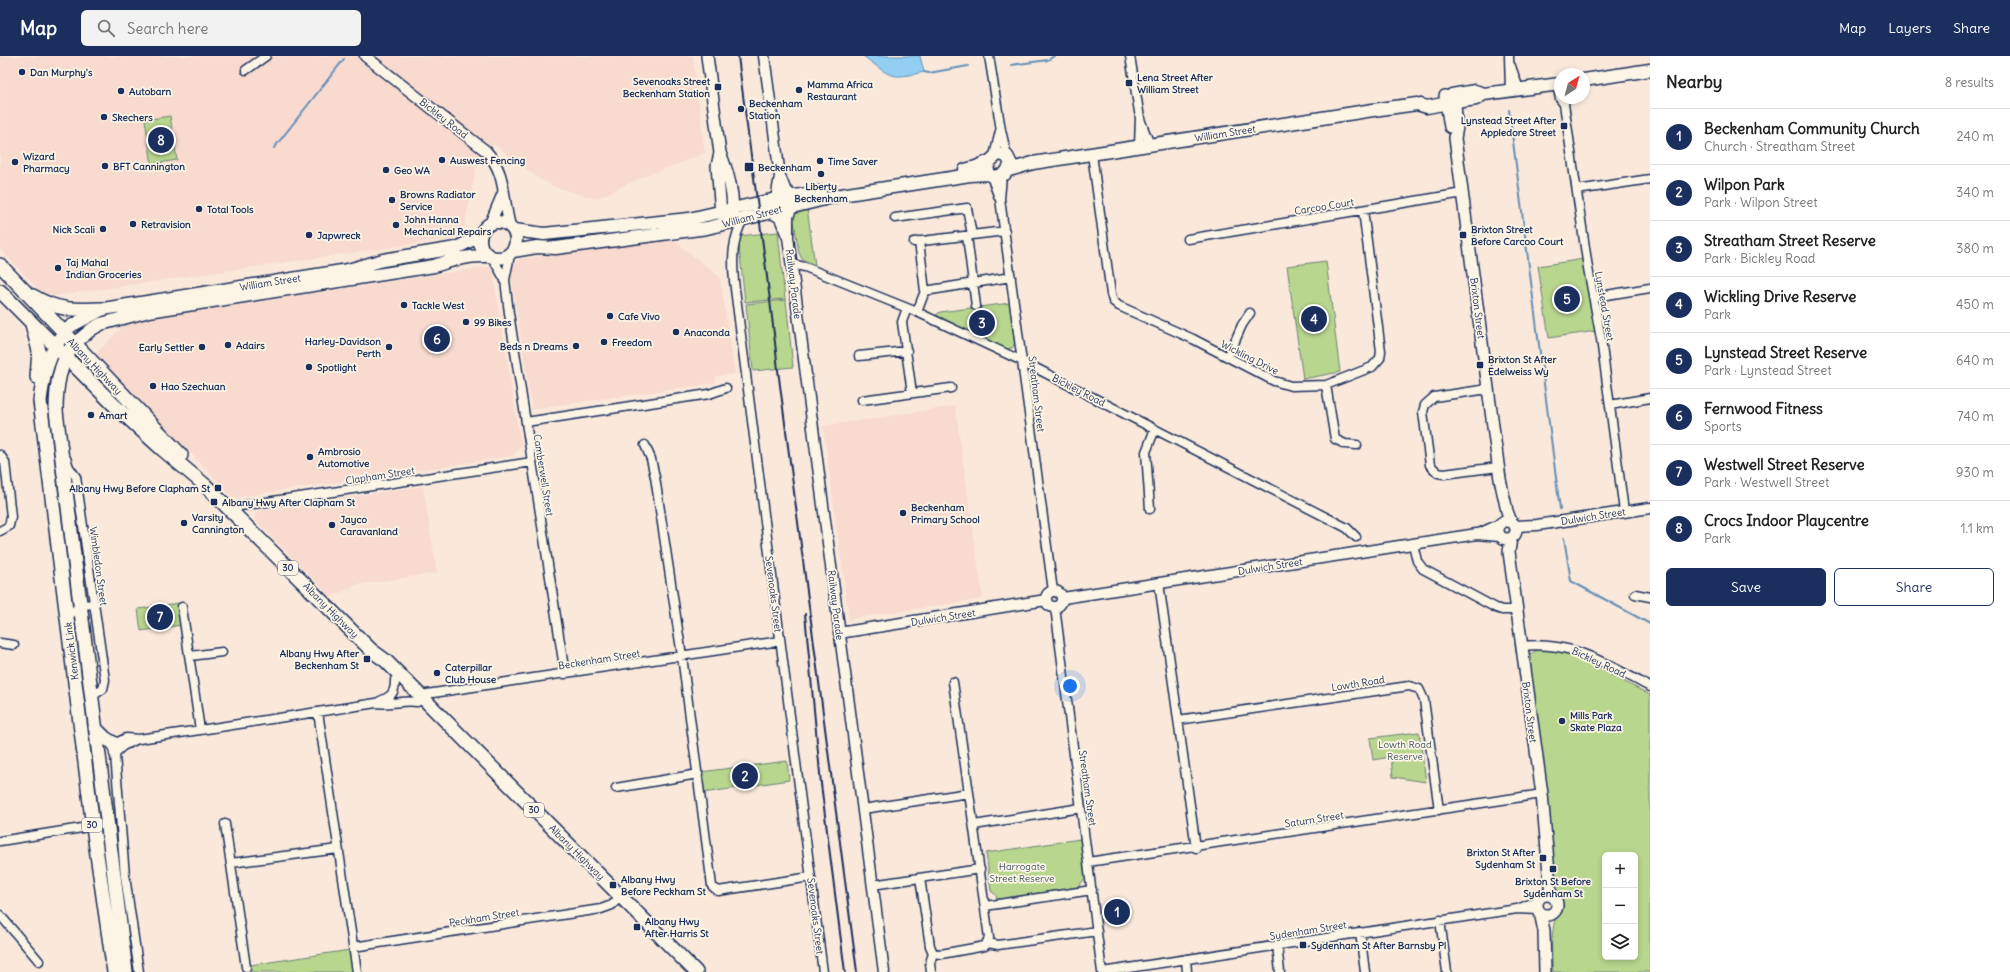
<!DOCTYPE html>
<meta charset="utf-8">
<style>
:root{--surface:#fff;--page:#f2f2f2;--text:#222;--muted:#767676;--line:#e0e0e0;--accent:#1b2f5e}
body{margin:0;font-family:Delius,sans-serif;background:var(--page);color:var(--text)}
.controls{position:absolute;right:12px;bottom:12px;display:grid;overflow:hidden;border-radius:6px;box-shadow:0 2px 6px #0003}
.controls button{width:36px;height:36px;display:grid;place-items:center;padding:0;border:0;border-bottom:1px solid var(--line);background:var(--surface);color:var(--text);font:20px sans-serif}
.compass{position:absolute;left:1554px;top:12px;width:36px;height:36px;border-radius:50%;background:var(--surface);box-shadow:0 2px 6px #0003;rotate:36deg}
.you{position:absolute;left:1070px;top:630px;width:14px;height:14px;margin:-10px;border:3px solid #fff;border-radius:50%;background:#1a73e8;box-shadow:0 0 0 6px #1a73e833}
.badge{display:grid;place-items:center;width:26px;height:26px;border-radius:50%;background:var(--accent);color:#fff;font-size:13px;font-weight:700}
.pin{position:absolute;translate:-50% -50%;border:2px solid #fff;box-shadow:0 1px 4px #0006}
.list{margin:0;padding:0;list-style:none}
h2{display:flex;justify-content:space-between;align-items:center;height:52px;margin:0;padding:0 16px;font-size:17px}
h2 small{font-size:13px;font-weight:400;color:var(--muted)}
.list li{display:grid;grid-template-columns:26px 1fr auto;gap:12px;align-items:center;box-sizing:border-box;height:56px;padding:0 16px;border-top:1px solid var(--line)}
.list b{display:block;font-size:15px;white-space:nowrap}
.list p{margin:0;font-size:13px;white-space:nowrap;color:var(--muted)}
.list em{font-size:13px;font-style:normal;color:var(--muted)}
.actions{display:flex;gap:8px;padding:12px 16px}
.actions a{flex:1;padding:9px 0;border:1px solid var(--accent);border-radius:6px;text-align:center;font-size:14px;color:var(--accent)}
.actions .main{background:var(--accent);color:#fff}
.icon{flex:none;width:22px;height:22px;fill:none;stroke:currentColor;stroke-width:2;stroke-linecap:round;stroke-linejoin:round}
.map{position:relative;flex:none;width:1650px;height:916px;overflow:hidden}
header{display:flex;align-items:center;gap:24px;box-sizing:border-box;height:56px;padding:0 20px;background:var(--accent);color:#fff}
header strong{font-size:19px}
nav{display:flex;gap:22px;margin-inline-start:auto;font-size:14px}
.search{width:280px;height:36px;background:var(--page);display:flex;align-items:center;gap:10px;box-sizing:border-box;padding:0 14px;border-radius:6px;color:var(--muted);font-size:15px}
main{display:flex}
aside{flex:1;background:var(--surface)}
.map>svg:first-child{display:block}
</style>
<header>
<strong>Map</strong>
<div class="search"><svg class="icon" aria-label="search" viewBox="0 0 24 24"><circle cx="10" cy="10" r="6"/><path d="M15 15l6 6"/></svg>Search here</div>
<nav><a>Map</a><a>Layers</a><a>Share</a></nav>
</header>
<main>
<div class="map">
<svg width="1650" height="916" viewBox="0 0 1650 916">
<rect width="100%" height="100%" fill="#fae9db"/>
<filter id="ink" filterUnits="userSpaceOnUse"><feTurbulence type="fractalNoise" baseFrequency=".025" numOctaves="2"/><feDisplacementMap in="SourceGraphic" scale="8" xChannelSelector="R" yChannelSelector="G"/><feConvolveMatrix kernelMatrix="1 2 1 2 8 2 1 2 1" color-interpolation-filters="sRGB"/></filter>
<g filter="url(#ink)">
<path fill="#f8dacf" d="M0,0H693L705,97L660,115L651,117L596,143L555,131L541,124L494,88L477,109L462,181L54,240L39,234L0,193Z
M672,183L720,221L735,318L716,320L715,327L532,353L510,212L520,203Z
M492,210L521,390L513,400L233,442L96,298L122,271L141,264Z
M955,350L983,543L849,563L823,370Z
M423,430L437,517L356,529L331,541L254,463L257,455Z"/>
<path fill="#b8d68e" stroke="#6a8276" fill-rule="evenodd" d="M170,60L177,104L152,108L145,64Z
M807,152L815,209L802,203L799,197L793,160L795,155Z
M778,176L785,243L745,246L738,180Z
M1584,203L1596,275L1549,282L1538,210Z
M1326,205L1340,316L1303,323L1287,210Z
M786,244L793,311L753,315L746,248Z
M1010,247L1015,287L1012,292L1006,293L936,259L940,256Z
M179,547L182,569L141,575L138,553Z
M1538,593L1555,594L1571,598L1650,639V916H1553C1551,900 1550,866 1560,854L1558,839L1555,837L1553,828L1554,809L1529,604L1530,599ZM1605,799H1635V901H1605Z
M1419,676L1426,726L1393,721L1391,701L1373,704L1370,682Z
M787,705L789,724L703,737L700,716Z
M1080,783L1086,821L1078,831L997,844L996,839L991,835L986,797Z
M350,894L353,916H251L250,909Z"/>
<path fill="#93cef3" stroke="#638eb7" d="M863,0H920L924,16C888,24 892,21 863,0Z"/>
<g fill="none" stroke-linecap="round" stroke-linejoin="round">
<path stroke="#638eb7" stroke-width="2" d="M1011,9L1048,4L1054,0
M924,16L929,17L968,10
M1509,54L1560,453
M274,92L344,3
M1564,482L1571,525L1650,568"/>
<g stroke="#1b2f5e" stroke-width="11">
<path id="minor" d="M989,0L1001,74L1007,100
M1130,0L1140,62L1139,90
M1509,0L1510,34
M1511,10L1519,33
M246,14L266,0
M1557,28L1560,43L1564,48
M1566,42L1564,48L1588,212L1601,283L1624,455
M1140,63L1150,89
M1092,98L1111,238L1113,245L1119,250L1193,283L1274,325L1291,330L1326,329L1372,311L1380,302L1381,295L1363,154
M994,100L1000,75
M991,120L999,142
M1002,120L1000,143L1053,535
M1577,134L1650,123
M744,162C732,182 732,204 734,225L823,916
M895,162L967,152L972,179
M967,180L976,250
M1188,183L1463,137
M914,186L1005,175
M510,199L505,224L509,257L565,618
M492,201L505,224
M791,208L805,211L917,256L1022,305L1347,472L1356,481
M925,235L1011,221
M1594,241L1650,232
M907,252L902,266L912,337
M917,256L925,235L919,185
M859,300L907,295
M1228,301L1242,269L1250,257
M1326,329L1335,383L1345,388L1357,389
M1488,333L1434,341L1425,349L1423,356L1430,409L1438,417L1444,418L1498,411
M862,344L951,332
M1610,349L1650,342
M526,366L709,338L726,332
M645,389L651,403L655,421L682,600L712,830L718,835L811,821
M0,399L5,406L11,461L9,470L0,475
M66,402L69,411L76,421L105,624L103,633L91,641
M1150,453L1146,396L1155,373
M233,456L240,450L532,406
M1413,488L1417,505L1423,513L1496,552L1502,554H1517
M1159,527L1196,792
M1635,538L1650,541
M182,551L200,674
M1055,551L1102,916
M67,562L80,549L95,548
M0,587L14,589
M1522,590C1574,585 1606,608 1650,631
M190,600L222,596
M420,639L780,585
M380,645C392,640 395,637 395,624
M318,656L357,916
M1178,664L1409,630L1419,633L1424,644L1439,754
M114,698L123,690L138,683
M616,732L698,718
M863,753L969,737L953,626
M225,768L246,911
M974,769L1081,752
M0,785L107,768
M1088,806L1542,738
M231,807L338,793
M920,822L930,890L933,897L941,898L985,890L989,882L969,737
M872,829L980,813
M985,850L1092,834
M1520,852L1537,845
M0,859L39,905
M1440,864L1447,916
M1360,876L1365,916
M988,887L998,889L1097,875
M1277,889L1280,916
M353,891L601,853L612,849L616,845
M1186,903L1187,916
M139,916L125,820L115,699L113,693L116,687L126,682L139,683L200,674L376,647C390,649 403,644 417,646
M931,916L930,907L933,897
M1102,916L1517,853L1538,854"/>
</g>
<g stroke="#1b2f5e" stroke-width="13">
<path id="tertiary" d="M365,0L486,95C507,118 502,141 510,170
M764,0L780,120L785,133L792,140
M776,143L780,120
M792,150L788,161V181L884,916
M769,155L780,162L787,180
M490,168L503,137
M1515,470L1537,469L1650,452
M1479,478L1499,469
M1046 543a8 8 0 1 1 16 0a8 8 0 1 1-16 0Z
M1063,542L1477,478L1500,480
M839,577L1046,544"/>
</g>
<g stroke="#1b2f5e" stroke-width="14">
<path id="secondary" d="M707,0L720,97C728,115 735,141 732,161
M1454,39L1457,71L1455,82L1500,423L1507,455L1511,466
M1445,40L1450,71
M720,97L717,110L721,157L725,163
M1498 474a9 9 0 1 1 18 0a9 9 0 1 1-18 0Z
M1511,482L1509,496L1542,738L1551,840
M1537 849a10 10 0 1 1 20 0a10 10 0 1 1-20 0Z
M1540,856L1544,875L1545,916"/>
</g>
<g stroke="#1b2f5e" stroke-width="15">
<path id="primary" d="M1584,24L1650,14
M1452,39L1475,35L1484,38
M998,98L1007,100L1011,108L1005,118L995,121L989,118L987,112L990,105Z
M965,114L976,111L990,105
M1009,114L1033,107L1373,54L1417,48L1427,51L1443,48L1476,43L1484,38L1560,28
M480 184a18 18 0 1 1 36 0a18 18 0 1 1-36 0Z
M514,174L544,178L689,163L776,143L820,136
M513,195L537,191L556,192L707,172L841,139L970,119L989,118
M64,277L71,270L103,253L348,214L383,204L456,192L480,180
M74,288L92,273L101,268L149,255L434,210C453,203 469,199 488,200"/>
</g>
<g stroke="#1b2f5e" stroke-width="16">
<path id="trunk" d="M0,209L181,399
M0,235L114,349L162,393L206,430L371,594L386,605L696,916
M33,240C58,255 75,254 103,253
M32,268L39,295L37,321
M64,277C48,298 43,320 40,345L93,771L114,916
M74,288C59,308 56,331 56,355L126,916
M95,672L105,682L115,688"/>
</g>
<use href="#minor" stroke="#fcf5e5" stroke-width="8"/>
<use href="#tertiary" stroke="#fcf5e5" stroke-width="10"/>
<use href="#secondary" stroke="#fcf5e5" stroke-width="11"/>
<use href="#primary" stroke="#fcf5e5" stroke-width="12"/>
<use href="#trunk" stroke="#fcf5e5" stroke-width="13"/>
<path stroke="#1b2f5e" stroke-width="2" d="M738,0C751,105 767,209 778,314L857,916
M805,558L821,728L845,916"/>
</g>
</g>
<g fill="#1b2f5e" stroke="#fcf5e5" stroke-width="1.5">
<circle cx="22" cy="16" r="4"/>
<rect x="1125" y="23" width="8" height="8" rx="2"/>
<rect x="714" y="27" width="8" height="8" rx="2"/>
<circle cx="799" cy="34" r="4"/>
<circle cx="121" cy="35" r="4"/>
<circle cx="741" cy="53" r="4"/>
<circle cx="104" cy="61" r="4"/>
<rect x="1560" y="66" width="8" height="8" rx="2"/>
<circle cx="442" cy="104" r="4"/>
<circle cx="820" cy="105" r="4"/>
<circle cx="15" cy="106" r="4"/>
<circle cx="105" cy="110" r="4"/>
<rect x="744" y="106" width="10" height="10" rx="2"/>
<circle cx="386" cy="114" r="4"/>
<circle cx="821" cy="118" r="4"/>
<circle cx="392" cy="144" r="4"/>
<circle cx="199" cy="153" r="4"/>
<circle cx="133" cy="168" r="4"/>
<circle cx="396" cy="169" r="4"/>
<circle cx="103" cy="173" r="4"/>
<circle cx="309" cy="179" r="4"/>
<rect x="1459" y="175" width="8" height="8" rx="2"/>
<circle cx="58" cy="212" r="4"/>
<circle cx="404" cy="249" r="4"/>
<circle cx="610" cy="260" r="4"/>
<circle cx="466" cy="266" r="4"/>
<circle cx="676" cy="276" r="4"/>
<circle cx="604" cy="286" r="4"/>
<circle cx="228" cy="289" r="4"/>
<circle cx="576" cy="290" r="4"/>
<circle cx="202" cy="291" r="4"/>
<circle cx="389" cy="291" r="4"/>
<rect x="1476" y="305" width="8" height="8" rx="2"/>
<circle cx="309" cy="311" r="4"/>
<circle cx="153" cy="330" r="4"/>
<circle cx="91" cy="359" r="4"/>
<circle cx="310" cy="401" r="4"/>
<rect x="214" y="428" width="8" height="8" rx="2"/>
<rect x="210" y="442" width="8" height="8" rx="2"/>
<circle cx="903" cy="457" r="4"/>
<circle cx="184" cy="467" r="4"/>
<circle cx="332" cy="469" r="4"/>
<rect x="363" y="599" width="8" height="8" rx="2"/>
<circle cx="437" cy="617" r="4"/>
<circle cx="1562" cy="665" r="4"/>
<rect x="1539" y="798" width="8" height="8" rx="2"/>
<rect x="1549" y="809" width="8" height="8" rx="2"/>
<rect x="609" y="825" width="8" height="8" rx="2"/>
<rect x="633" y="867" width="8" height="8" rx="2"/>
<rect x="1299" y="885" width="8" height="8" rx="2"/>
</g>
<g text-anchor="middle" stroke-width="3.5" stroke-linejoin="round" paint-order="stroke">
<g fill="#fcf5e5" stroke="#5e6a86" stroke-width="1">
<rect x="278" y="505" width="20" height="14" rx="3"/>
<rect x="524" y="747" width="20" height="14" rx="3"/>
<rect x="82" y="762" width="20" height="14" rx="3"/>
</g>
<g font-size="9" font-weight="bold" fill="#1b2f5e">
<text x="288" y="515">30</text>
<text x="534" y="757">30</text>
<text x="92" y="772">30</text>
</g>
<g font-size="10" font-weight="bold" fill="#1b2f5e" stroke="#fcf5e5" text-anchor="start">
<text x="30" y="20">Dan Murphy's</text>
<text x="1137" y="25">Lena Street After<tspan x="1137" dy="12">William Street</tspan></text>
<text x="710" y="29" text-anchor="end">Sevenoaks Street<tspan x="710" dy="12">Beckenham Station</tspan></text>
<text x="807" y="32">Mamma Africa<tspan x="807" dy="12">Restaurant</tspan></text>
<text x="129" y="39">Autobarn</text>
<text x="749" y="51">Beckenham<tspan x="749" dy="12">Station</tspan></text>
<text x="112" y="65">Skechers</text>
<text x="1556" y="68" text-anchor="end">Lynstead Street After<tspan x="1556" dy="12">Appledore Street</tspan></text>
<text x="23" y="104">Wizard<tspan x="23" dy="12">Pharmacy</tspan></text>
<text x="450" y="108">Auswest Fencing</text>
<text x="828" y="109">Time Saver</text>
<text x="113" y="114">BFT Cannington</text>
<text x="758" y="115">Beckenham</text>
<text x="394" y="118">Geo WA</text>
<text x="821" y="134" text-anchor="middle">Liberty<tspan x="821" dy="12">Beckenham</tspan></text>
<text x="400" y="142">Browns Radiator<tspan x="400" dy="12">Service</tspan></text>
<text x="207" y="157">Total Tools</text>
<text x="404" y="167">John Hanna<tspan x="404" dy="12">Mechanical Repairs</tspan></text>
<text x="141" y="172">Retravision</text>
<text x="95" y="177" text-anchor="end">Nick Scali</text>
<text x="1471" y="177">Brixton Street<tspan x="1471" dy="12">Before Carcoo Court</tspan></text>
<text x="317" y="183">Japwreck</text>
<text x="66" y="210">Taj Mahal<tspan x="66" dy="12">Indian Groceries</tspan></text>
<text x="412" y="253">Tackle West</text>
<text x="618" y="264">Cafe Vivo</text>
<text x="474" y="270">99 Bikes</text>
<text x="684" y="280">Anaconda</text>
<text x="381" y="289" text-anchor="end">Harley-Davidson<tspan x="381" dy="12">Perth</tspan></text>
<text x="612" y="290">Freedom</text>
<text x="236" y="293">Adairs</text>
<text x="568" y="294" text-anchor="end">Beds n Dreams</text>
<text x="194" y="295" text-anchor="end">Early Settler</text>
<text x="1488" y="307">Brixton St After<tspan x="1488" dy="12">Edelweiss Wy</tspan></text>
<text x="317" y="315">Spotlight</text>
<text x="161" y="334">Hao Szechuan</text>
<text x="99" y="363">Amart</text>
<text x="318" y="399">Ambrosio<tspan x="318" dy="12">Automotive</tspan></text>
<text x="210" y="436" text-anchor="end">Albany Hwy Before Clapham St</text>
<text x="222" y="450">Albany Hwy After Clapham St</text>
<text x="911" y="455">Beckenham<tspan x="911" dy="12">Primary School</tspan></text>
<text x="192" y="465">Varsity<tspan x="192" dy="12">Cannington</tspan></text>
<text x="340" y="467">Jayco<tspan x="340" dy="12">Caravanland</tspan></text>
<text x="359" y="601" text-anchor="end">Albany Hwy After<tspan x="359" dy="12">Beckenham St</tspan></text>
<text x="445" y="615">Caterpillar<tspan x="445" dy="12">Club House</tspan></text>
<text x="1570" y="663">Mills Park<tspan x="1570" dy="12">Skate Plaza</tspan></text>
<text x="1535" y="800" text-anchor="end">Brixton St After<tspan x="1535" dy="12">Sydenham St</tspan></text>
<text x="621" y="827">Albany Hwy<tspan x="621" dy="12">Before Peckham St</tspan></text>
<text x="1553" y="829" text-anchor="middle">Brixton St Before<tspan x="1553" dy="12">Sydenham St</tspan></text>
<text x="645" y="869">Albany Hwy<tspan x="645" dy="12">After Harris St</tspan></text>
<text x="1311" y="893">Sydenham St After Barnsby Pl</text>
</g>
<g font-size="10" fill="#1b2f5e" stroke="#fcf5e5">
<text transform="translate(444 62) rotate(38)" y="4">Bickley Road</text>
<text transform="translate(1225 77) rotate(-9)" y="4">William Street</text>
<text transform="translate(1324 150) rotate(-9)" y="4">Carcoo Court</text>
<text transform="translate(752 160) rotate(-15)" y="4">William Street</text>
<text transform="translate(270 226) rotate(-9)" y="4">William Street</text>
<text transform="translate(794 228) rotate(83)" y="4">Railway Parade</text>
<text transform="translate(1605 250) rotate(80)" y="4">Lynstead Street</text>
<text transform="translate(1478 252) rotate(83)" y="4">Brixton Street</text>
<text transform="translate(1250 301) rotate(27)" y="4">Wickling Drive</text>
<text transform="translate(95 310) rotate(46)" y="4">Albany Highway</text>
<text transform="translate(1079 334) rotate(27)" y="4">Bickley Road</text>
<text transform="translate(1037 338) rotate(83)" y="4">Streatham Street</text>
<text transform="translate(380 419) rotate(-9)" y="4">Clapham Street</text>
<text transform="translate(544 419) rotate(81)" y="4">Camberwell Street</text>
<text transform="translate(1593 460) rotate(-9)" y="4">Dulwich Street</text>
<text transform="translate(99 510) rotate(82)" y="4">Wimbledon Street</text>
<text transform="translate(1270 510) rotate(-9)" y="4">Dulwich Street</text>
<text transform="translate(774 538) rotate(83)" y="4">Sevenoaks Street</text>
<text transform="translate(836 549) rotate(83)" y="4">Railway Parade</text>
<text transform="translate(331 554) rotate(45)" y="4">Albany Highway</text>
<text transform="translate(943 561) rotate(-9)" y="4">Dulwich Street</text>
<text transform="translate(71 595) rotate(-97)" y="4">Kenwick Link</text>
<text transform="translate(599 603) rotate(-9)" y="4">Beckenham Street</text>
<text transform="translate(1599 606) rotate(25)" y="4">Bickley Road</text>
<text transform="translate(1358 627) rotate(-9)" y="4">Lowth Road</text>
<text transform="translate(1530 656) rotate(83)" y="4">Brixton Street</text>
<text transform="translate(1088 732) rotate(82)" y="4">Streatham Street</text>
<text transform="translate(1314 763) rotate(-9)" y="4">Saturn Street</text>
<text transform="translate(577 796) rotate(45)" y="4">Albany Highway</text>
<text transform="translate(816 860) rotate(83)" y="4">Sevenoaks Street</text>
<text transform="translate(484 861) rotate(-9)" y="4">Peckham Street</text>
<text transform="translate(1308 874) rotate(-9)" y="4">Sydenham Street</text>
</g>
<g font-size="10" fill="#42596a" stroke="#fcf5e5">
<text x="1405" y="692">Lowth Road<tspan x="1405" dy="12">Reserve</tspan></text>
<text x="1022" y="814">Harrogate<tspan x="1022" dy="12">Street Reserve</tspan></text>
</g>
</g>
</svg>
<div class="controls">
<button>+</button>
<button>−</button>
<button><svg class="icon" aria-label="layers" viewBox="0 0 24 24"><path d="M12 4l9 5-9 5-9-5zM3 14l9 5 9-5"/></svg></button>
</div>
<svg class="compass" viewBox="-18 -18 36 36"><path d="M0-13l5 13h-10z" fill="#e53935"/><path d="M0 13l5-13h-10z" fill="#767676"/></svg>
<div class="you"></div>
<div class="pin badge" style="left:1117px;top:856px">1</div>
<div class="pin badge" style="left:745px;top:720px">2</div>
<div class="pin badge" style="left:982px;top:267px">3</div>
<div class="pin badge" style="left:1314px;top:263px">4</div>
<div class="pin badge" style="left:1567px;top:243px">5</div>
<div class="pin badge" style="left:437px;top:283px">6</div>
<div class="pin badge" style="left:160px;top:561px">7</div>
<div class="pin badge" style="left:161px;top:84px">8</div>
</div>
<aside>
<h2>Nearby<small>8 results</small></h2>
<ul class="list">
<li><span class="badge">1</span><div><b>Beckenham Community Church</b><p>Church · Streatham Street</p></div><em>240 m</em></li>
<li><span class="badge">2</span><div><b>Wilpon Park</b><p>Park · Wilpon Street</p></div><em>340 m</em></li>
<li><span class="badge">3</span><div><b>Streatham Street Reserve</b><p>Park · Bickley Road</p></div><em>380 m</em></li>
<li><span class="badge">4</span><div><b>Wickling Drive Reserve</b><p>Park</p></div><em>450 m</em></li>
<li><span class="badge">5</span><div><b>Lynstead Street Reserve</b><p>Park · Lynstead Street</p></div><em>640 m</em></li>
<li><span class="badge">6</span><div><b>Fernwood Fitness</b><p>Sports</p></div><em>740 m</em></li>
<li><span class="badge">7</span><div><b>Westwell Street Reserve</b><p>Park · Westwell Street</p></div><em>930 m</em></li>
<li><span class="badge">8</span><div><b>Crocs Indoor Playcentre</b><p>Park</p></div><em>1.1 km</em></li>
</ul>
<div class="actions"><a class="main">Save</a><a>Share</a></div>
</aside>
</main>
